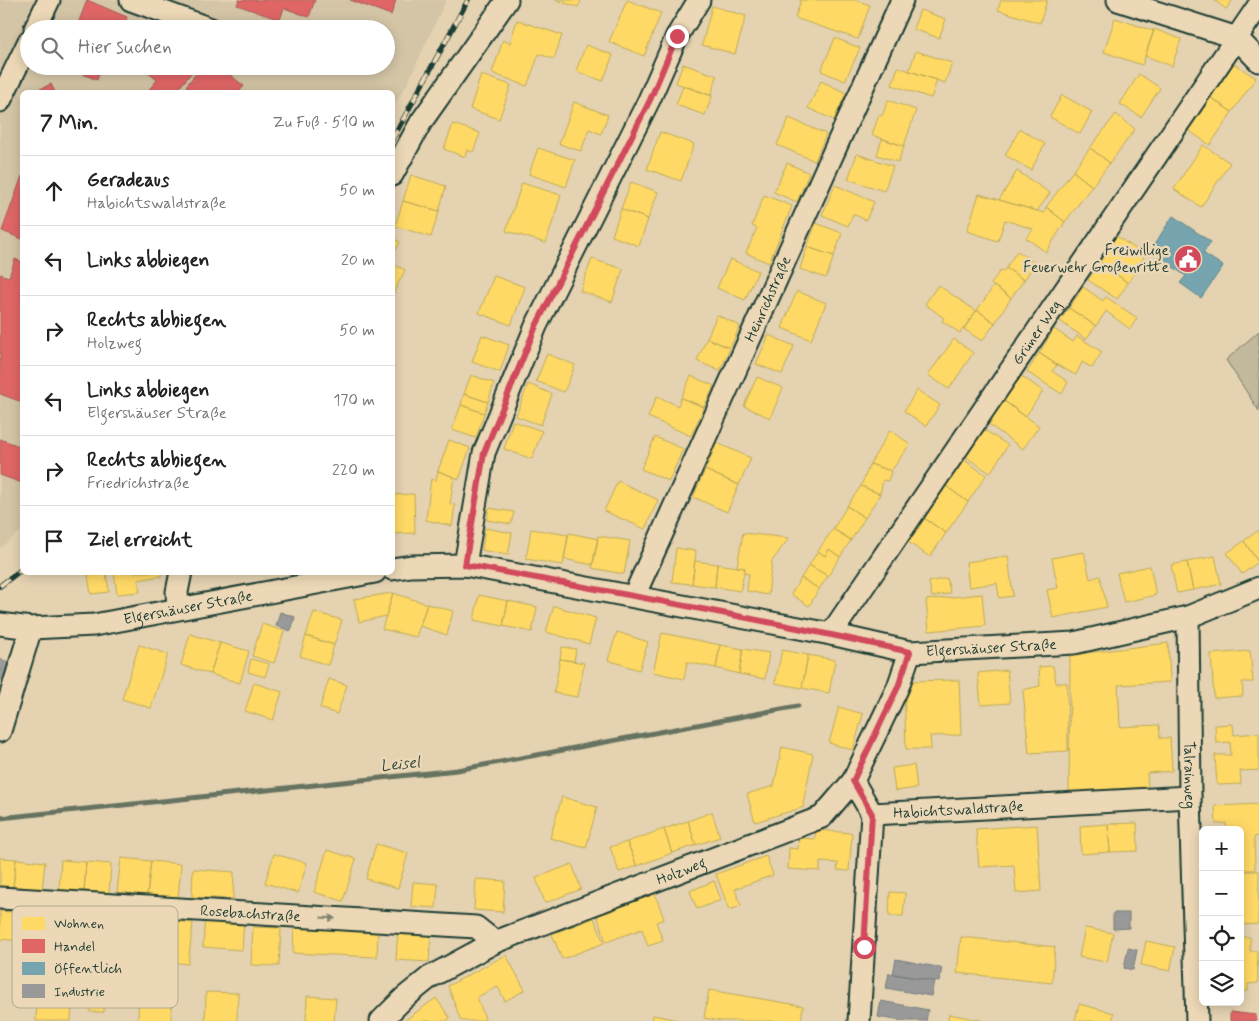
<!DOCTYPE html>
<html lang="de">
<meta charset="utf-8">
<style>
:root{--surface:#fff;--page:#f2f2f2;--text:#222;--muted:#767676;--line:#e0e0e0}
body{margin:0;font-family:Mynerve,sans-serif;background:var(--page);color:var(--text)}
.controls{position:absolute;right:15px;bottom:15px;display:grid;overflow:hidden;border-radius:8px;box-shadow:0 2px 12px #0003}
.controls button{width:45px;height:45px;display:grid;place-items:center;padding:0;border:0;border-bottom:1px solid var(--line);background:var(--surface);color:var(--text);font:25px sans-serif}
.stop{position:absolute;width:15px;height:15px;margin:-11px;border:4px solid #d1495b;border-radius:50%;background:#fff}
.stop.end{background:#d1495b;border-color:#fff;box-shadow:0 1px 5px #0008}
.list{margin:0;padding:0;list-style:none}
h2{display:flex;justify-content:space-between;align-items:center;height:65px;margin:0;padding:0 20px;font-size:21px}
h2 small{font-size:16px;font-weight:400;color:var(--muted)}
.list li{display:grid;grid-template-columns:32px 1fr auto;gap:15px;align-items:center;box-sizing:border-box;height:70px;padding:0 20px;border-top:1px solid var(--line)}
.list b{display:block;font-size:19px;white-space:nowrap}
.list p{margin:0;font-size:16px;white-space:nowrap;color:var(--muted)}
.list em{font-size:16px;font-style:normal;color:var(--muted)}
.icon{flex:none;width:28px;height:28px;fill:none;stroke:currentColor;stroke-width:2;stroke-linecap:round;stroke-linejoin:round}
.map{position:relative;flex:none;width:1259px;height:1021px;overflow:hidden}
.search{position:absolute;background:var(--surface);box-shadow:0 2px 12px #0003;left:20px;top:20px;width:375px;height:55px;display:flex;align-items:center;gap:12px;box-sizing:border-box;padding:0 18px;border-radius:28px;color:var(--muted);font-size:19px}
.panel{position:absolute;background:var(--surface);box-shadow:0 2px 12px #0003;left:20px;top:90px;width:375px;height:485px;border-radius:8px}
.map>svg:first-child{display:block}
</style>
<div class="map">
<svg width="1259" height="1021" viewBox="0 0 1259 1021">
<rect width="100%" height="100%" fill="#e4d2b1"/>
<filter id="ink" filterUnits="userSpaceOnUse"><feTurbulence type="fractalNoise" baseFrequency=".02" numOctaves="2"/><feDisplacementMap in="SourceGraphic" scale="10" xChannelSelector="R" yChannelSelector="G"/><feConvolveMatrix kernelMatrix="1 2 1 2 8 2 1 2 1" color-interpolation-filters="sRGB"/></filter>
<g filter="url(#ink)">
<path fill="#d4c5a6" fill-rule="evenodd" d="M0,0H446L407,84L393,107L392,92H22V530L0,548ZM29,29H386V66H29Z"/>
<path fill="#c3b99c" stroke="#717b68" d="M1259,331V411L1226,360Z"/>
<path fill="#ffd966" stroke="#bcaa57" d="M555,0H581L578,7Z
M627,0L661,13L644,56L609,42Z
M801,0H855L870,5L858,39L795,18Z
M1001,0H1047L1040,23L998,10Z
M1214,0H1233L1226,9Z
M712,6L746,16L735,54L702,45Z
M920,10L946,19L939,38L913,29Z
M1115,18L1154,31L1142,65L1104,52Z
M517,20L562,35L554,59L539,54L527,86L492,73L503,40L510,43Z
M1154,29L1181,39L1172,66L1145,56Z
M835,38L860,48L845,81L821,71Z
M586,45L613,55L603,81L576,71Z
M916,51L952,63L945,83L909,71Z
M1233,63L1256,78L1232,112L1210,97Z
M683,64L717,76L711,95L676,83Z
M898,67L937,80L931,98L892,85Z
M1139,74L1160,88L1141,117L1120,104Z
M481,75L511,85L499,119L470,109Z
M821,81L846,93L834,120L808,108Z
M683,86L712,96L705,115L676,105Z
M1062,95L1092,112L1080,134L1050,117Z
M1210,97L1232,112L1210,145L1188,130Z
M888,100L916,110L904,146L872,135L879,115L882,116Z
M574,102L608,115L601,134L589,129L581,151L559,144Z
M1116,114L1135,129L1110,163L1090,148Z
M789,118L826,134L815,161L777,145Z
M453,124L480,133L473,152L467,150L465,157L444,149Z
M1020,129L1045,144L1031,170L1005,155Z
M660,132L694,144L681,181L647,169Z
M882,139L904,146L898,162L877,155Z
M1203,145L1230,163L1201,207L1174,189Z
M538,148L575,160L566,187L529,174Z
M1090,148L1110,163L1092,186L1073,171Z
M857,154L893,166L884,191L848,179Z
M787,163L809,173L797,202L774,192Z
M1017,171L1050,193L1037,211L999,200Z
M1073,171L1092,186L1065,222L1046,207Z
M411,175L446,186L439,211L403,201Z
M631,182L658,192L648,219L621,209Z
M522,183L561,195L546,243L506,231Z
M835,185L874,202L866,220L853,214L848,226L822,215Z
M979,194L1044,213L1046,207L1065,222L1046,252L1026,238L1033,229L1005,220L998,241L967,231Z
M764,195L792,206L769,263L746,253L757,228L752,226Z
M403,201L439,211L431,237L395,226Z
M621,209L648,219L639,246L612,236Z
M816,223L842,233L834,256L807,247Z
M1116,236L1145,255L1128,283L1100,262Z
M392,238L400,242L392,257Z
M807,247L834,256L826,278L800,269Z
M1017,251L1035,263L1024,280L1006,268Z
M592,259L623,269L612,302L580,291Z
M730,259L758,271L745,300L717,288Z
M1100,262L1128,283L1117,299L1088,280Z
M392,264L405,270L393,294H392Z
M1006,268L1024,280L1011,298L991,284L1000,271L1003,272Z
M494,276L525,287L511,325L479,313Z
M938,285L976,311L960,333L942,321L944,318L925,304Z
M994,286L1011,298L995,323L977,310Z
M1083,287L1103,301L1106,297L1137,318L1130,329L1106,311L1096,326L1069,308Z
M797,291L826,303L811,340L782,328Z
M1069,308L1096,326L1086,339L1060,321Z
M977,310L995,323L982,341L964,329Z
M717,315L740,326L730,348L707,338Z
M1054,329L1073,342L1077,336L1102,352L1092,368L1082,362L1076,375L1057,365L1039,353Z
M482,335L509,345L500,372L472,362Z
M769,335L794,346L782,374L756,364Z
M707,338L730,348L720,371L697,361Z
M954,339L973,353L949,389L928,375Z
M1039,353L1057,365L1052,371L1068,382L1062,394L1027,372Z
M547,354L575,365L564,392L536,381Z
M471,375L494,383L488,402L464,394Z
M1020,375L1043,391L1025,417L1003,400Z
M691,376L714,386L704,407L681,398Z
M757,377L783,388L770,418L744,406Z
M528,384L552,394L541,425L516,416Z
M917,390L940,405L926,426L904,411Z
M464,394L488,402L484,413L461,405Z
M657,396L678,406L681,398L704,407L691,436L648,417Z
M1003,400L1039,426L1023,449L987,423Z
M461,405L484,413L476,438L452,430Z
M513,421L542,431L532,459L504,449Z
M890,430L910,444L891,471L870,464Z
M984,430L1008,445L990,473L966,457Z
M655,437L683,449L669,481L641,469Z
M449,440L470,448L459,479L438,471Z
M717,443L751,458L739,485L705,470Z
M964,460L986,475L968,502L946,486Z
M870,464L891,471L888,481L883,480L880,494L861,486Z
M705,470L739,485L727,512L693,497Z
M438,471L454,477L450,504L455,505L452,526L426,520L431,479L436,480Z
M618,481L658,500L645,529L604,511Z
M861,486L880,494L865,518L847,506Z
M946,486L968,502L946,533L924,518Z
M414,494L415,533L392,534V495Z
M847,506L865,518L851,540L833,529Z
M489,508L514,512L511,524L487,520Z
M924,518L946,533L930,557L908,542Z
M485,528L512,533L508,555L482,550Z
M531,529L568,535L563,565L526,559Z
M833,529L851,540L840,557L829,549L825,556L818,551Z
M1259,530V562H1258L1244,541Z
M569,533L598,539L593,565L564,559Z
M743,533L789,538L772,561L768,595L747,591L749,574L744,573L745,568L737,567Z
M598,536L630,541L624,574L592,568Z
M1244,541L1258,562L1242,574L1227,553Z
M676,548L696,551L692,584L672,582Z
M829,549L840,557L828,576L809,565L818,551L825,556Z
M1084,552L1090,579L1100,576L1107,607L1053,618L1047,590L1058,588L1052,558Z
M1008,556L1013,596L999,598L997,583L969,587L966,562Z
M1215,556L1221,584L1193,590L1187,562Z
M695,561L717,564L715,587L692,584Z
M1187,562L1193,590L1177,593L1171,565Z
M717,564L745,568L740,591L715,587Z
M809,565L828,576L819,589L801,578Z
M1150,566L1156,595L1124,602L1117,573Z
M114,572H161V576L138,580L140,592L117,594Z
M106,573L109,592L91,594L88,575Z
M801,578L819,589L809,606L791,594Z
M947,578L950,593L932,597L929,582Z
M393,593L427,604L416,637L382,629Z
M393,593L386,616L359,622L354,599Z
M982,594L985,626L929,631L926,600Z
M479,595L508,601L503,626L474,620Z
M508,601L537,607L532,632L503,626Z
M427,604L453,611L447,635L420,626Z
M554,606L596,618L589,644L546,632Z
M314,612L342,620L334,645L306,636Z
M262,624L284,631L274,663L252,656Z
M617,632L648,642L639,670L608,660Z
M662,633L720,645L716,668L687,662L684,679L653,672Z
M190,634L220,643L210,674L181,665Z
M306,636L334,645L328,665L300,656Z
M220,643L249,651L240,683L210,674Z
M1168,643L1170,682L1118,685L1120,727L1159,725L1160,738H1170L1172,771L1147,773L1148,792L1069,796L1070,655Z
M139,645L168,654L151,708L122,699Z
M720,645L743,649L739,674L716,668Z
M562,647L576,649L574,661L560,659Z
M743,649L769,653L765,679L739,674Z
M782,650L808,655L802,688L775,683Z
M1250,651L1253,682H1242L1243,696L1214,698L1211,654Z
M808,655L835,660L829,693L802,688Z
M251,659L269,664L265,677L248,672Z
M560,659L584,663L578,697L554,693Z
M1053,666L1056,683H1067L1068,751L1029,753L1023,690L1040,686L1039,667Z
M1007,670L1010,703L981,705L978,673Z
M329,679L347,685L337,714L320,708Z
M959,680L961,735L930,736L931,749H906L904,681Z
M254,683L282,692L273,720L245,711Z
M839,707L863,714L853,750L829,743Z
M1233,724L1234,735L1259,733V770L1240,771L1241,784L1217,785L1215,755H1231L1230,742L1216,743L1215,725Z
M782,747L813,754L803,804L804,807L755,822L747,794L774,786Z
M914,765L917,788L895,791L892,768Z
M562,797L597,807L586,848L550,838Z
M1259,804V836L1254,837L1255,870H1240V830H1227L1226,823L1216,824L1215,806Z
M712,812L720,837L696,845L688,821Z
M688,821L696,845L672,853L664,829Z
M1137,823L1138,851L1110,852L1108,824Z
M1108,824L1110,852L1081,854L1080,826Z
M1037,825L1041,891L1016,893L1014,865L979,867L976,829Z
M664,829L672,853L637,866L627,842Z
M816,830L852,833L849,871L837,870L838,863L820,862V871L788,869L789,848L798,849L799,838L815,839Z
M627,842L637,866L619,872L610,847Z
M376,844L408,853L398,888L366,879Z
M327,850L356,859L343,901L314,892Z
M274,854L307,863L298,893L265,883Z
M766,856L773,875L735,889L741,906L729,910L716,874Z
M0,858L16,859L13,888L0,887Z
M121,858L151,861L147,895L117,892Z
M16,859L45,862L42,891L13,888Z
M61,860L86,862L84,892L59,890Z
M151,861L181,864L178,898L147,895Z
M86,862L111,864L109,894L84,892Z
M572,864L581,889L545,903L536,878Z
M193,869L234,872L233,899L192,897Z
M1240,871H1259L1258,924L1240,925Z
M476,879L505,881L503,912L474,910Z
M714,881L721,900L697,909L690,891Z
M413,882L438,884L436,908L411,906Z
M654,891L664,919L656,922L663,941L648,946L642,929L606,942L596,912Z
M890,892L905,893L903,916H889Z
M0,911L33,914L30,942L0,939Z
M205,917L244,920L242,950L203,947Z
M594,918L604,943L562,959L552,934Z
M155,919L193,923L188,964L160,961L162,946L152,944Z
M294,925L378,929L377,957L293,953Z
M253,927L281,928L279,966L251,965Z
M1085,928L1113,933L1107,962L1079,957Z
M398,931L431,934L429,962L396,960Z
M961,937L1055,947L1052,983L957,973Z
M1240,937H1250V951H1257L1258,983L1248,984V991H1240Z
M1146,941L1175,947L1170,971L1141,965Z
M506,955L525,990L505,1001L498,987L495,988L477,997L485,1019L479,1021H461L448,986Z
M90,980H105L104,1012H90Z
M38,981L73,983L71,1021H36Z
M139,986L172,987L171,1021H138Z
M709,990L803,1006L801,1021H721L704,1018Z
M206,992L238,993L237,1021H205Z
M307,996L336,998L334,1021H306Z
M436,998L450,1018L446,1021H404Z
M1079,1004L1114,1013L1112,1021H1075Z
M949,1014L984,1021H948Z
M653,1015L678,1020L677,1021H652Z"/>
<path fill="#e06666" stroke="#a65a57" d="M87,0L127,17L123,29H76Z
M239,0H315L309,17L284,8L280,20L237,5Z
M350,0H396L391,15Z
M64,66H102L97,80Z
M185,66L192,72L176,92H147L157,80L140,66Z
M202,66H219L244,86L239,92H193L186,86Z
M51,84L55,92H34Z
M22,176V239L2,231Z
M15,259L22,262V402L0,394V274L9,277Z
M0,439L22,447V483L0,475Z
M1230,1012L1256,1015V1021H1230Z"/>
<path fill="#76a5af" stroke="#5c868a" d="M1173,216L1211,242L1203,253L1223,266L1201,298L1180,283L1186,276L1150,251Z"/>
<path fill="#999" stroke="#747d7b" d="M280,612L295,617L291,631L276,626Z
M0,659L9,662L3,680L0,679Z
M1113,913H1129V928L1113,929Z
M1128,948L1137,950L1133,970L1124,968Z
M896,959L942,968L939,982L893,974Z
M889,973L934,981L931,996L886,988Z
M881,1001L928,1010L926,1021H901L878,1017Z"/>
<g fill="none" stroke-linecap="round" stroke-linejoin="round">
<path stroke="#667361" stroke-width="5" d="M0,818L457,770L798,706"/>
<g stroke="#1f3d34" stroke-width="25">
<g id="minor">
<path d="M131,0L211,29"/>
<path d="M1118,0L1237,38L1259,61"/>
<path d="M35,29L49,0"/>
<path d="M0,101L29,41"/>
<path d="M392,175L421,122L507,0"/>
<path d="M465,565L484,453L536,326L649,100L677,36L699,0"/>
<path id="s1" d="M392,569L411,566L465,565L831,634L910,652L1074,643L1188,617L1259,588"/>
<path id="s2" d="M634,596L902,0"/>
<path d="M178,608L177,592L181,572"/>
<path id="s3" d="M1188,617L1190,797L1197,1021"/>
<path id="s4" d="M0,624L31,628L94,625L375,572"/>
<path id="s5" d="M831,634L1259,5"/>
<path d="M0,731L31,628"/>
<path d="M853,781L872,814"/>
<path id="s6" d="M0,898L476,927L495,942"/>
<path id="s7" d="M381,1021L404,998L430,977L495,942L822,817L853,781L898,687L910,652"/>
<path id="s8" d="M859,1021L872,814L1190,797"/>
</g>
</g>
<use href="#minor" stroke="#ecd8b6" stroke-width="21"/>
<g stroke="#1f3d34" stroke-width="5.5">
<path id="rail" d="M392,140L468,0
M0,586L22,569"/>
</g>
<use href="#rail" stroke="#ecd8b6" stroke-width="4" stroke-dasharray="11" stroke-linecap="butt"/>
</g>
<defs><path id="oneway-solid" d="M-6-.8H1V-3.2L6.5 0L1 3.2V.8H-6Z" transform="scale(1.25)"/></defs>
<use fill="#7b836e" href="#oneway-solid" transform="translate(328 918) rotate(3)"/>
</g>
<g fill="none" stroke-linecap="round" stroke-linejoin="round" filter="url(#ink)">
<path stroke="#d1495b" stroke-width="6" d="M677,36L650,100L536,326L484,453L465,565C613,592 762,619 910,652L898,687L853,781L872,814L864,947"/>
</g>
<defs>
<g id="civic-disc" transform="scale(1.4375)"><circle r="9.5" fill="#d1495b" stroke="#ecd8b6"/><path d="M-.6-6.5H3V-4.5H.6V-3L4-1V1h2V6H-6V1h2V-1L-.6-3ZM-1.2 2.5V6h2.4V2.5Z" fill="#fff"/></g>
</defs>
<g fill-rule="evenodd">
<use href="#civic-disc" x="1188" y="259"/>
</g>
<g text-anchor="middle" stroke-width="5" stroke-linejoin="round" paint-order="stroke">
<g font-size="15" fill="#1f3d34" stroke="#ecd8b6" text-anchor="end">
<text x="1169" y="255">Freiwillige<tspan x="1169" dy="17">Feuerwehr Großenritte</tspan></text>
</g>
<g font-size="15" fill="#1f3d34" stroke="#ecd8b6">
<text dy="5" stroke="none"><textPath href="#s2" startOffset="326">Heinrichstraße</textPath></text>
<text dy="5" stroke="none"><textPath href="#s5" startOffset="365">Grüner Weg</textPath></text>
<text dy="5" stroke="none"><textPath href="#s4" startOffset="190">Elgershäuser Straße</textPath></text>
<text dy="5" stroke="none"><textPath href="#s1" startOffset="608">Elgershäuser Straße</textPath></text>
<text dy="5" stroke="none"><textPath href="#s3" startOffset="158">Talrainweg</textPath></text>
<text dy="5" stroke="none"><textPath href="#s8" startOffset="294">Habichtswaldstraße</textPath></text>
<text dy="5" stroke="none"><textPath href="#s7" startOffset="339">Holzweg</textPath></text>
<text dy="5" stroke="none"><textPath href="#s6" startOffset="251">Rosebachstraße</textPath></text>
</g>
<g font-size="16" font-style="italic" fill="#314a3f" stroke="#ecd8b6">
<text transform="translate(400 763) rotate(-6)" y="6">Leisel</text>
</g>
</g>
<rect x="12" y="906" width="166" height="102" rx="8" fill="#ecd8b6" stroke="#aeaa8f" stroke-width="1"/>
<rect x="22" y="917" width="23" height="13" fill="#ffd966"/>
<rect x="22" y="939" width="23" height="14" fill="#e06666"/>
<rect x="22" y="962" width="23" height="13" fill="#76a5af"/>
<rect x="22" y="984" width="23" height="14" fill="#999"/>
<g font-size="14" fill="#1f3d34">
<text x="54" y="928">Wohnen</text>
<text x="54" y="951">Handel</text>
<text x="54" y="973">Öffentlich</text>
<text x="54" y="996">Industrie</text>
</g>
</svg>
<div class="controls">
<button>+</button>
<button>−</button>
<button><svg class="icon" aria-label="locate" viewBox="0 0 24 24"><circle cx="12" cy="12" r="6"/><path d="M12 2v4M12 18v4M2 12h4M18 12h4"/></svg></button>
<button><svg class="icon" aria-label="layers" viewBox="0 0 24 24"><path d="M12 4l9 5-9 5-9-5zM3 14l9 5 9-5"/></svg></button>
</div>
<div class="stop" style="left:864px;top:947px"></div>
<div class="stop end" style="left:677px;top:36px"></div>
<div class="search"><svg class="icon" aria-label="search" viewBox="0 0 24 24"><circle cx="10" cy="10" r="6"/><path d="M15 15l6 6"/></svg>Hier suchen</div>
<section class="panel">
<h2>7 Min.<small>Zu Fuß · 510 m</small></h2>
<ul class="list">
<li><svg class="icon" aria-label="ahead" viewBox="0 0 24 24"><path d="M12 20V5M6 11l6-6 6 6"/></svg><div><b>Geradeaus</b><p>Habichtswaldstraße</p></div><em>50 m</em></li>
<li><svg class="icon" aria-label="left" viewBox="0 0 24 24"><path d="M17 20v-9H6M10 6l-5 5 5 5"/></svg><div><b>Links abbiegen</b></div><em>20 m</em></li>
<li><svg class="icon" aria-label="right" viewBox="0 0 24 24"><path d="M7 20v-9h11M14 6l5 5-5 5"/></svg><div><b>Rechts abbiegen</b><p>Holzweg</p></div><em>50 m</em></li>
<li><svg class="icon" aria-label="left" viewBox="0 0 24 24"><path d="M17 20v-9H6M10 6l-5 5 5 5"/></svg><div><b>Links abbiegen</b><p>Elgershäuser Straße</p></div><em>170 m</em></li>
<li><svg class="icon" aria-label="right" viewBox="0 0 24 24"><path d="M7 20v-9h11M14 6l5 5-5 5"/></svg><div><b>Rechts abbiegen</b><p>Friedrichstraße</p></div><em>220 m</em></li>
<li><svg class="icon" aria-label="arrive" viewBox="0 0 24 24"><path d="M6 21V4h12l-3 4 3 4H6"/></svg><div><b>Ziel erreicht</b></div></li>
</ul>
</section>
</div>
